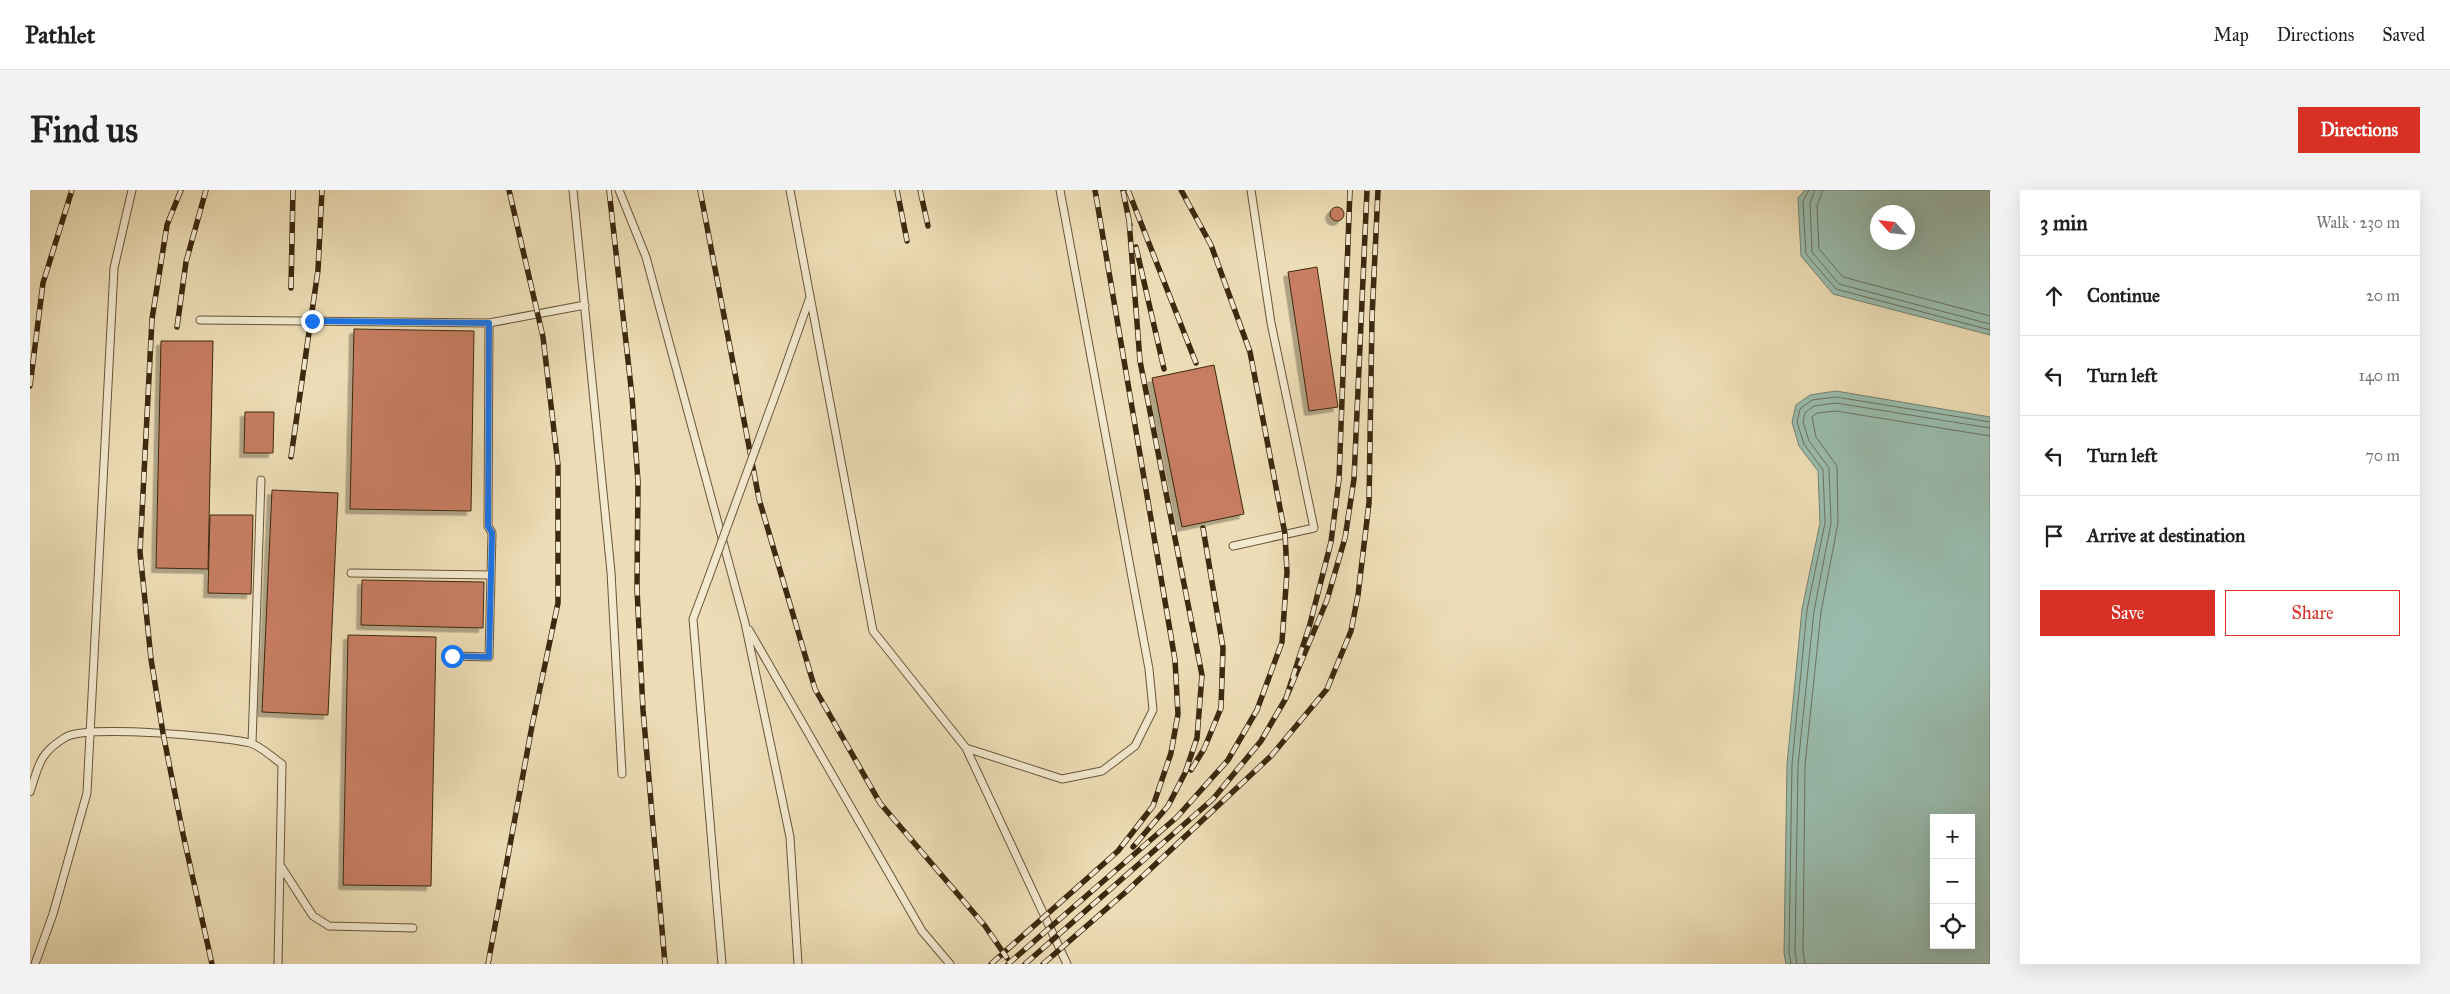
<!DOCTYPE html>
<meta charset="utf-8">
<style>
:root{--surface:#fff;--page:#f2f2f2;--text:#202124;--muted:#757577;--line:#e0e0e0;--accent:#d93025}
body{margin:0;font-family:"IM FELL Great Primer",serif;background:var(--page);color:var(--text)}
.controls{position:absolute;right:15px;bottom:15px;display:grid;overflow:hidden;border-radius:0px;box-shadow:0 5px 20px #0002}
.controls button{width:45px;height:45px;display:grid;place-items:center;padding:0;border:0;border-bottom:1px solid var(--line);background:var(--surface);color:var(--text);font:25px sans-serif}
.compass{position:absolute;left:1840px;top:15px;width:45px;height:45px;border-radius:50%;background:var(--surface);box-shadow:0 5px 20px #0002;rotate:297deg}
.stop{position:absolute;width:15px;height:15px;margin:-11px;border:4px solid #1a73e8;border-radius:50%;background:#fff}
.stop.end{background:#1a73e8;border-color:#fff;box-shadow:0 1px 5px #0008}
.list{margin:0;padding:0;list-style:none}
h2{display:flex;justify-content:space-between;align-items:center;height:65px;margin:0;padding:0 20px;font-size:21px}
h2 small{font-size:16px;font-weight:400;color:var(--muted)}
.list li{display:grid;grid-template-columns:32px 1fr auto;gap:15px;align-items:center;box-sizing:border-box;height:80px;padding:0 20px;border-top:1px solid var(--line)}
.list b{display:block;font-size:19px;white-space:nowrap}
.list em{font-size:16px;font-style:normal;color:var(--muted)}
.actions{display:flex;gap:10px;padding:15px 20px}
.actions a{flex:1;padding:11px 0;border:1px solid var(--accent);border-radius:0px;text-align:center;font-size:18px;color:var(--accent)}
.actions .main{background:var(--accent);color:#fff}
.icon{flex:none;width:28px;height:28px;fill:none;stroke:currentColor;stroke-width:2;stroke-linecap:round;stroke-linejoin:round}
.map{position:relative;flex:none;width:1960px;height:774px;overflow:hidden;border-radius:0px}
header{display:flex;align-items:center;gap:30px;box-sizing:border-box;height:70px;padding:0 25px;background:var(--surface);border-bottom:1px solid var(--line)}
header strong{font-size:24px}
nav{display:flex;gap:28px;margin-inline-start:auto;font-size:18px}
.intro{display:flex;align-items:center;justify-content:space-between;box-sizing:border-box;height:120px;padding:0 30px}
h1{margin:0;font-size:35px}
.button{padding:12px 22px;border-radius:0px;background:var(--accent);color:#fff;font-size:18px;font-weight:700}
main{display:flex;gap:30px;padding:0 30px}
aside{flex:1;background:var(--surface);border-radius:0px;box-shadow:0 5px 20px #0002}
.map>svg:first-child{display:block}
</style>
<header>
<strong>Pathlet</strong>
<nav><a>Map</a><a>Directions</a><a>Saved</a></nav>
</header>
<div class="intro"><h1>Find us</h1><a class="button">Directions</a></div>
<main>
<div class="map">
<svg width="1960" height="774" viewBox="0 0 1960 774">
<defs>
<filter id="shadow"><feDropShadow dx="-4.5" dy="4.5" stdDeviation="0" flood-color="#0004"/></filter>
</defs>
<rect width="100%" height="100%" fill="#edddb6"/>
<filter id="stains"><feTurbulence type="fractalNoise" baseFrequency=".004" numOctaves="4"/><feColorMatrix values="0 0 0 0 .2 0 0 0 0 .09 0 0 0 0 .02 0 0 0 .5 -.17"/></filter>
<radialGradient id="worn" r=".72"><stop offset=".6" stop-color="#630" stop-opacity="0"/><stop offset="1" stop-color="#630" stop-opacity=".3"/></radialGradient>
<path fill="#99bcae" stroke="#74816e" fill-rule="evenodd" d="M1775,0H1960V145L1803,104L1771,66L1768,8ZM1848,22H1878V52H1848Z
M1806,201L1960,227V774H1756L1754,763L1757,574L1772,419L1790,333L1788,281L1769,256L1762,232L1766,215L1780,205ZM1904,628H1941V755H1904Z"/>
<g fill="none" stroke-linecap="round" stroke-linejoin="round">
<path stroke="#6a725e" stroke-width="1" d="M1779,0L1773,11L1776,64L1806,99L1960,140
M1785,0L1780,13L1782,62L1809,94L1960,134
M1793,0L1787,16L1789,59L1813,87L1960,126
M1761,774L1759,762L1762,574L1777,420L1795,333L1793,280L1774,254L1767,232L1770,219L1782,210L1806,207L1960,232
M1767,774L1765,762L1768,575L1784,421L1801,333L1799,278L1779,251L1773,232L1775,223L1784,216L1806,213L1960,238
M1775,774L1773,761L1775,575L1791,422L1808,333L1807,276L1786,247L1782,227L1787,223L1806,221L1960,246"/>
</g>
<path fill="#c77d62" stroke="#3c290e" filter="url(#shadow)" d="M1300 24a7 7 0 1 1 14 0a7 7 0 1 1-14 0Z
M1287,77L1308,217L1279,221L1258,82Z
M324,139L444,141L441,321L320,319Z
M131,151H183L178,379L126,378Z
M1184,175L1214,324L1152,337L1122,188Z
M215,222H244L243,263H214Z
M242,300L308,303L298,525L232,522Z
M180,325H223L221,404L178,403Z
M332,390L454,392L453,438L331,435Z
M318,445L406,447L401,696L313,695Z"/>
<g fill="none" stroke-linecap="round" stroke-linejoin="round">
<g stroke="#685638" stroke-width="9">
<path id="lane" d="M543,0L581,382L592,584
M589,0L616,67L715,433L760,647L768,774
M760,0L843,441L936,558L1037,774
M170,130L459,133L555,115
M750,192L779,110
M1203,356L1284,338L1241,133L1221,0
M321,383L461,385
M678,389L663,429L692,774
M719,440L892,741L920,774
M422,466L459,467L462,343L458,336L459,133
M222,553L231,290
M936,558L1032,589L1072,581L1105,556L1123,520L1119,479L1030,0
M0,602C9,575 9,563 36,547C58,535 192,546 220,553C231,556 243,568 252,574L248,774
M250,675L283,726L299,736L383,738
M5,774L23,724L57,603L84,78L102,0"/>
</g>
<use href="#lane" stroke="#f3e9d0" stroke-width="7"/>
<g stroke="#3c290e" stroke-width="5.5">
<path id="rail" d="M151,0L137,35L122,129L110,362L121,469L133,543L153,644L182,774
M579,0L602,206L608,292L607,399L613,520L635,774
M670,0L729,309L785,499L850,613L955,736L977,768
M867,0L877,51
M890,0L898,36
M1098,0L1166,173
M1320,0L1309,289L1301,352L1280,434L1256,508L1297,410L1315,348L1324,289L1337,0
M1093,1L1100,35
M1099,30L1110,171L1172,485L1167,548L1155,583L1138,616L1103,657
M1106,57L1134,179
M261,98L263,0
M147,137L156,72L176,0
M0,196L13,93L42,0
M261,267L288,80L292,0
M1161,580L1174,559L1191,518L1193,458L1173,338
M458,774L502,536L528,413V275L513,147L479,0
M961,774L1088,661L1123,616L1141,563L1148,524L1145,470L1065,0
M978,774L1147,627L1198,570L1227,520L1252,452L1257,382L1255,344L1220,162L1181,55L1151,0
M995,774L1183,609L1231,551L1256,508
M1013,774L1098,700L1241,566L1297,499L1321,441L1328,405L1339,313L1342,128L1348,0"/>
</g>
<use href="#rail" stroke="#f3e9d0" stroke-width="4" stroke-dasharray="11" stroke-linecap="butt"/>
<g stroke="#685638" stroke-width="9" stroke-linecap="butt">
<path id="lane-bridge" d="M678,389L750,192"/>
</g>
<use href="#lane-bridge" stroke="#f3e9d0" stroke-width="7"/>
</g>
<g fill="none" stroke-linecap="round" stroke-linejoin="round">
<path stroke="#1a73e8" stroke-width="6" d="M282,131L459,133L458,336L462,343L459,467L422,466"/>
</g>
<rect width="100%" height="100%" filter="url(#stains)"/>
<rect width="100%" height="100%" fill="url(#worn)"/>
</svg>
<div class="controls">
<button>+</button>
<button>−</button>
<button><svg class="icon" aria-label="locate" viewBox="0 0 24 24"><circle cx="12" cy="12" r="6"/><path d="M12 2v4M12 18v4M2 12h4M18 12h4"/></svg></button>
</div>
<svg class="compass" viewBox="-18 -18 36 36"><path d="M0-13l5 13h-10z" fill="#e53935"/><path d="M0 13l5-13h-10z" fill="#757577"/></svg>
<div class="stop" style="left:422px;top:466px"></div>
<div class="stop end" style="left:282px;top:131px"></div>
</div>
<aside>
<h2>3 min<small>Walk · 230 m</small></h2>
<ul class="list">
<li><svg class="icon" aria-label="ahead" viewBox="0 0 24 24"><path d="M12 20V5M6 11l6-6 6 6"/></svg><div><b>Continue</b></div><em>20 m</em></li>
<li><svg class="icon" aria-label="left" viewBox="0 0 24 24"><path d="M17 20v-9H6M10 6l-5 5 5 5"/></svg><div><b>Turn left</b></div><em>140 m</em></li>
<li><svg class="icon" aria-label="left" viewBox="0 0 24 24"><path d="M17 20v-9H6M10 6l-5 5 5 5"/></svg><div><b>Turn left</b></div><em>70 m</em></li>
<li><svg class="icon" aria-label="arrive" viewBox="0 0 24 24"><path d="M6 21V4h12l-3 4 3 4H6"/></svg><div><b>Arrive at destination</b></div></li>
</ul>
<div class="actions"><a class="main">Save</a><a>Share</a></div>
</aside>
</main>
